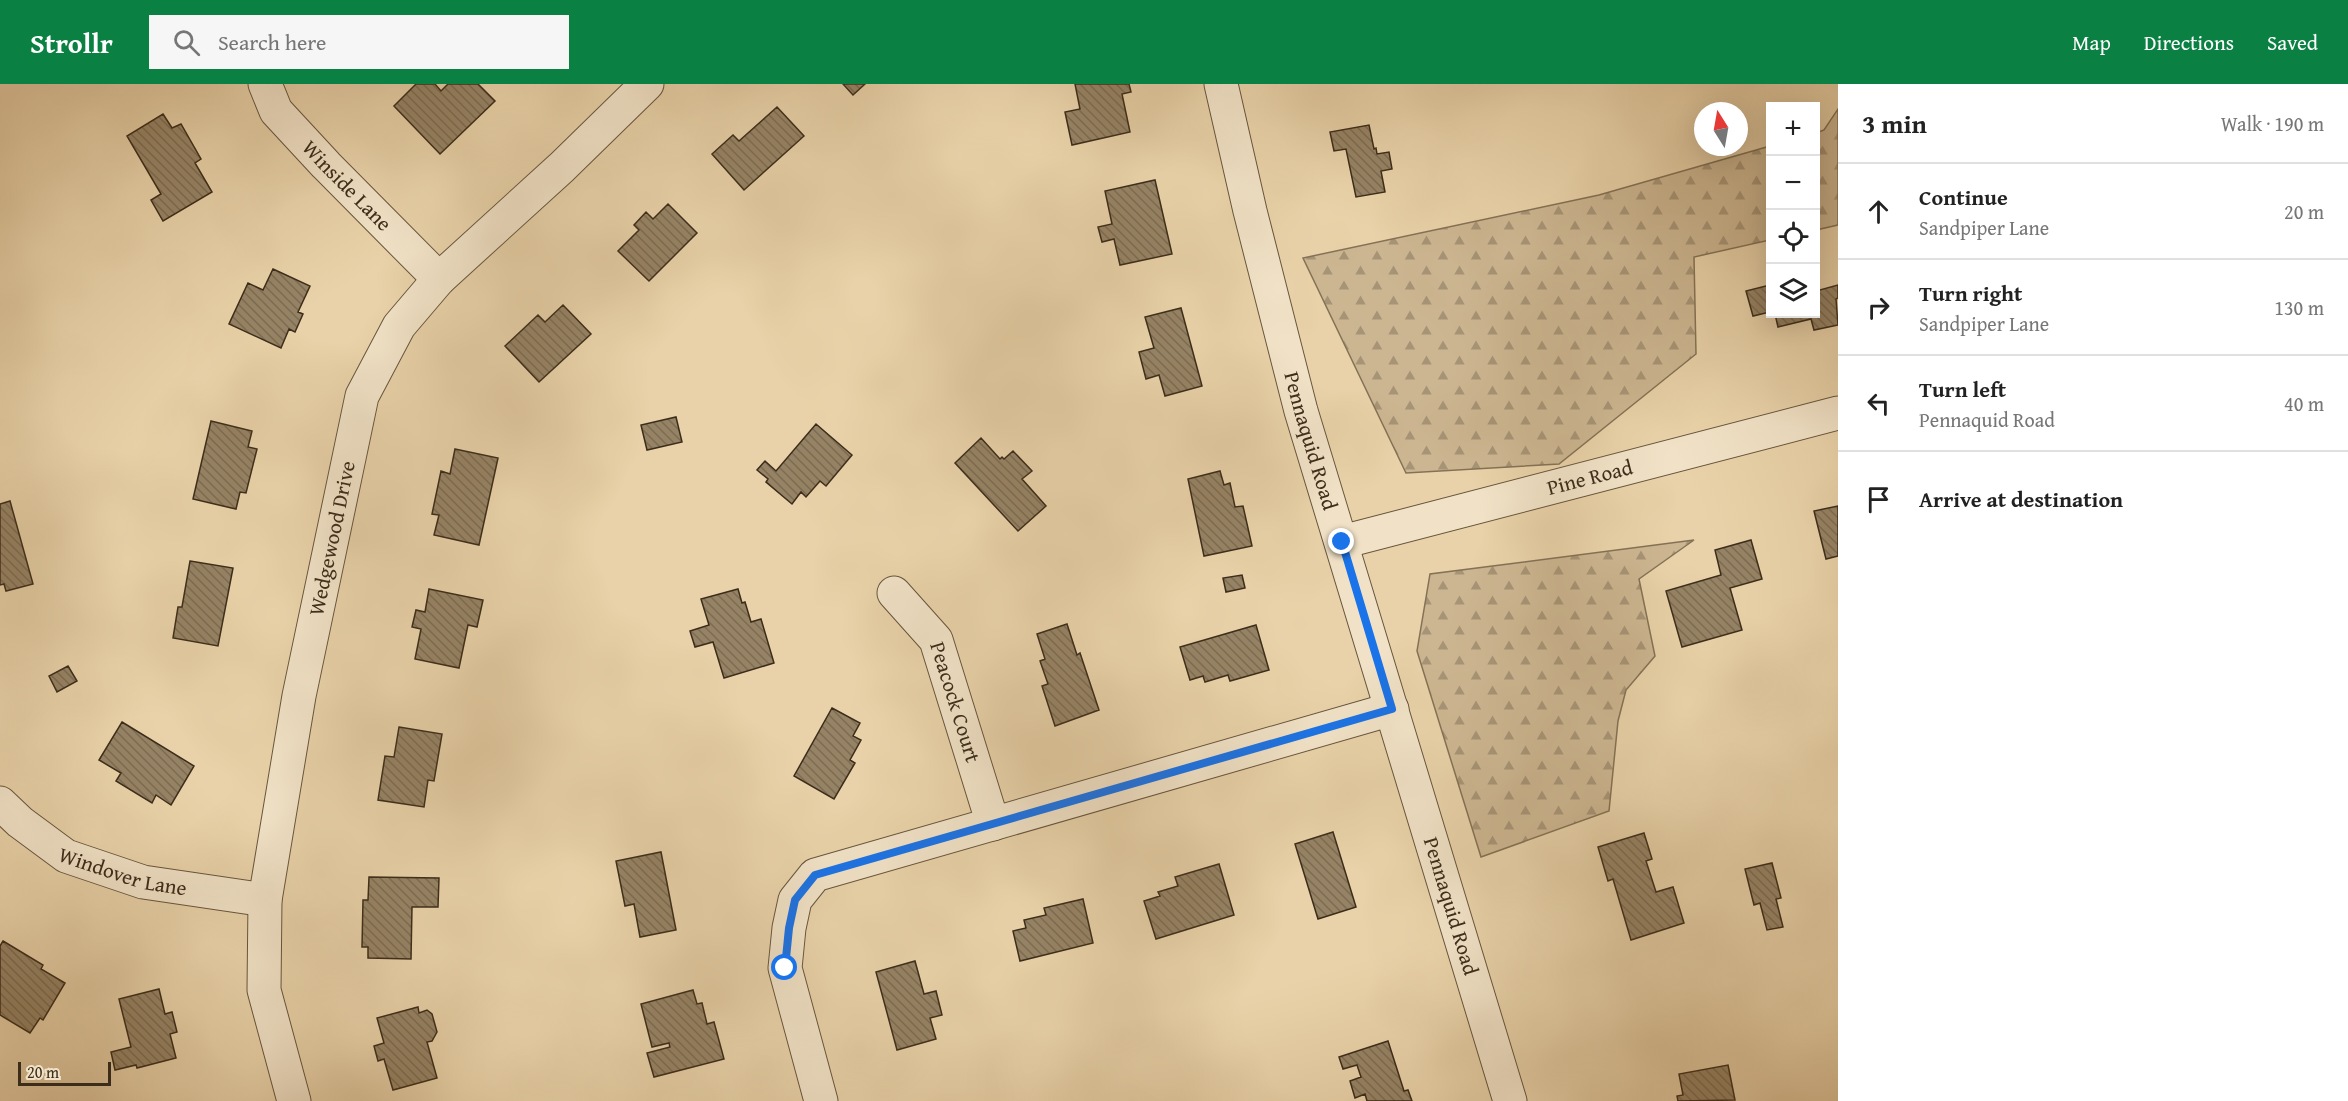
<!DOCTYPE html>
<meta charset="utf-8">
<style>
:root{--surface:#fff;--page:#f6f6f6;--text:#222;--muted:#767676;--line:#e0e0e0;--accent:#0b8043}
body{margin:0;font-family:"Gentium Book Plus",serif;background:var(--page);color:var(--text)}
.controls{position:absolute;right:18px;top:18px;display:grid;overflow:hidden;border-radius:0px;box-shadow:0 6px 24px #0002}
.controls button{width:54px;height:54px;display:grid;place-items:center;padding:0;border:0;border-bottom:2px solid var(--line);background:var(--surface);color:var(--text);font:30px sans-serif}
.compass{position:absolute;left:1694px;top:18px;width:54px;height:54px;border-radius:50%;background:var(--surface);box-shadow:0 6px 24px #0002;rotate:349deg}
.scale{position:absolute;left:18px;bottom:15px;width:93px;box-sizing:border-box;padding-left:6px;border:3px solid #3c2d1b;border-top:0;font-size:16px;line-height:21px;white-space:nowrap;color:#3c2d1b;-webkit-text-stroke:4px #f1e2c7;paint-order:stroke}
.stop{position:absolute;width:18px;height:18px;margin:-14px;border:4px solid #1a73e8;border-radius:50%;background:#fff}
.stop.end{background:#1a73e8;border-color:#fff;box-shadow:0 2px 6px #0008}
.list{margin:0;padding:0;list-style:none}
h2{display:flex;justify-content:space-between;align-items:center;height:78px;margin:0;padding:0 24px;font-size:26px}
h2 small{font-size:20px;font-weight:400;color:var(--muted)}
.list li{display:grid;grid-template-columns:39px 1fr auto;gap:18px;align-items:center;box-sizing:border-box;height:96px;padding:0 24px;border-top:2px solid var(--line)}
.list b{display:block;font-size:22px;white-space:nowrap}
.list p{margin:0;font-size:20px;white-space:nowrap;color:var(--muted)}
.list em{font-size:20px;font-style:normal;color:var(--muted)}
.icon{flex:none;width:33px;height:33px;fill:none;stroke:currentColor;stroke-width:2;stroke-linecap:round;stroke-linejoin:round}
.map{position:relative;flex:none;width:1838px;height:1017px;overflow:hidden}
header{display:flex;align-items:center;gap:36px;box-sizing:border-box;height:84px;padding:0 30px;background:var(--accent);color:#fff}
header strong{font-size:28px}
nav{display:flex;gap:33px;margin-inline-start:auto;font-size:21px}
.search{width:420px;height:54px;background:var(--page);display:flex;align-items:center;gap:15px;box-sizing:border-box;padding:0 21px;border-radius:0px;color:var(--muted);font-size:22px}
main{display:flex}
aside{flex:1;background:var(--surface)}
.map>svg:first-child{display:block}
</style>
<header>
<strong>Strollr</strong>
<div class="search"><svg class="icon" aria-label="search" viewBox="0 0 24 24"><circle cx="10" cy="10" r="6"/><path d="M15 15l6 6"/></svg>Search here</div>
<nav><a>Map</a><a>Directions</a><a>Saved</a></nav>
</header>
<main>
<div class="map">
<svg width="1838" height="1017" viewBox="0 0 1838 1017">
<defs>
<pattern id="forest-firs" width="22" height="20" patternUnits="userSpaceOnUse" patternTransform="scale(1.5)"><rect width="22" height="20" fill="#ccb691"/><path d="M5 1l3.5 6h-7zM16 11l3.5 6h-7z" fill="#a79476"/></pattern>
<pattern id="building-back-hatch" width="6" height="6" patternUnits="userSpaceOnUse" patternTransform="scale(1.5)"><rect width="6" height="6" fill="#968365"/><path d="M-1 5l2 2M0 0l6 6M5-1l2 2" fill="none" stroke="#7c6c52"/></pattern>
</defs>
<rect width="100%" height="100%" fill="#e9d2a9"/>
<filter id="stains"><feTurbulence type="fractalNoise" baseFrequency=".00333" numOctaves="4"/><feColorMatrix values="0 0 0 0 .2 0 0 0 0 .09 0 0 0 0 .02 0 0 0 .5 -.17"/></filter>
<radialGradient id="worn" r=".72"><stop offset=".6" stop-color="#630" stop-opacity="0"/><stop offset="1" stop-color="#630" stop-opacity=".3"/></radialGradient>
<path fill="url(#forest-firs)" stroke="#847256" stroke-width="1.5" d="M1838,25V141L1816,146V49L1824,46Z
M1770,62V156L1694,173L1696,270L1559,380L1406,389L1303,174L1599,111Z
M1694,456L1639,495L1655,572L1626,606L1618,637L1609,727L1481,773L1417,567L1430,490Z"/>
<path fill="url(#building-back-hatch)" stroke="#3c2d1b" stroke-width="1.5" d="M416,0H435L441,7L448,0H478L495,17L440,70L394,22Z
M843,0H865L853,11Z
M1075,0H1129L1131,8L1122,10L1130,48L1072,61L1065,28L1080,25Z
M777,23L804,52L744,106L712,70L733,51L739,57Z
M163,30L172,44L181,40L201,75L195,79L212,108L163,137L151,116L161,110L127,52Z
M1369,41L1374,65L1376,64L1377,70L1389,68L1392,85L1381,87L1385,108L1356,113L1346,65L1334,67L1330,48Z
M1155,96L1172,170L1120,181L1114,155L1102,158L1098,143L1112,140L1105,107Z
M668,120L697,149L649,197L618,167L639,146L634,141L646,128L653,135Z
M273,185L310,202L298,228L303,230L295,248L289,245L281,264L229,240L248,199L263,206Z
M1770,201V228L1753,232L1746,207Z
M1838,201V214L1836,215L1838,241L1814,246L1811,235L1778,243L1775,230H1816V207Z
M563,221L591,250L539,298L505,262L538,231L545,238Z
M1181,224L1202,302L1165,312L1159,291L1146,295L1139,268L1154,264L1145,233Z
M676,333L682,358L647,366L641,341Z
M211,337L252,347L248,363L257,365L246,409L240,408L236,425L193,415Z
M816,340L852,371L826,402L820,397L806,413L801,408L792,420L766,398L768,395L757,386L765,377L776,387Z
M981,354L1000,375L1002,373L1004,375L1013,367L1032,387L1022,395L1046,422L1018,447L955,379Z
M455,365L498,374L479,461L434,451L439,431L432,430L441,387L450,390Z
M1220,387L1224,401L1230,399L1235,423L1243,422L1252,462L1204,472L1188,395Z
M10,417L33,500L6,507L4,500L0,501V420Z
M1838,422V472L1826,475L1814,427Z
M1751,456L1762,495L1730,504L1742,546L1682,563L1666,507L1721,491L1715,466Z
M190,477L233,484L218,562L173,554L178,523H182Z
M1242,491L1245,504L1226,508L1223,494Z
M429,505L483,516L477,543L468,541L459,584L415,575L421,545L412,543L416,526L425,528Z
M738,505L742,519L745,518L751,538L761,535L774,579L724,594L713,558L695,563L690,547L709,541L701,515Z
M1067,540L1077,571L1080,569L1099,626L1055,642L1042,602L1048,600L1040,577L1045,575L1037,550Z
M1256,541L1269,586L1230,597L1228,591L1205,598L1203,592L1190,596L1180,563Z
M68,582L77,597L57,608L49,592Z
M832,624L860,639L853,652L861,656L850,676L855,679L834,715L794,692Z
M122,638L194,682L171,721L156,711L152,719L116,697L121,689L99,676Z
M399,643L442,650L434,697L428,696L424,723L378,716L385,672L394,673Z
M1333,748L1356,823L1318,835L1295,760Z
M1644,749L1652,775L1646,777L1656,808L1673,803L1684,839L1631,856L1613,795L1608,797L1598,763Z
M661,768L676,846L640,853L634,820L625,822L616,777Z
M1772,779L1781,814L1776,815L1783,843L1767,846L1760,819L1754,821L1745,785Z
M1219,780L1234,831L1156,855L1144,817L1160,812L1158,808L1178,802L1175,793Z
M369,793L439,794L438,823H412L411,875L368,874V863H362L363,816H368Z
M1083,815L1093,859L1020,877L1013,847L1026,844L1024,836L1046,831L1044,824Z
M3,857L43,881L41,885L65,899L43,936L40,934L30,949L0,931V862Z
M915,877L924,910L936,907L942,931L930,934L936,955L897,966L876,888Z
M159,905L165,930L172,928L177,948L170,950L176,974L137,984L136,981L115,986L111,968L131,963L119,915Z
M693,906L697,920L702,919L707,940L714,938L724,975L654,993L647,969L670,963L669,959L652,963L641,920Z
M418,923L419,929L427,926L432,930L437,948L432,957L427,958L437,994L393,1006L384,975L378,977L374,962L384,959L377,934Z
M1388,957L1404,1007L1408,1006L1412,1017H1367L1365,1010L1355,1014L1350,997L1361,993L1357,981L1343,985L1339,973Z
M1728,981L1735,1016L1678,1017L1677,1012L1683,1011L1679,990Z"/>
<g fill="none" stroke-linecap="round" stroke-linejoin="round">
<g stroke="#67563e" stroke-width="35">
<g id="minor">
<path id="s1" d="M265,0L276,27L326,81L439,195"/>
<path id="s2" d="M1221,0L1250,127L1301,327L1510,1017"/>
<path id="s3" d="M1342,458L1838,329"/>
<path id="s4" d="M894,509L936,556L993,740"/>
<path id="s5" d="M0,719L20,738L66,772L143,798L265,816"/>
<path id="s6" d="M294,1017L264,906L265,816L299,612L362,312L399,242L439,195L562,83L647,0"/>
<path d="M821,1017L785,884L789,844L795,816L815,791L1392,625"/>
</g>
</g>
<use href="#minor" stroke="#f1e2c7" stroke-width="33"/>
</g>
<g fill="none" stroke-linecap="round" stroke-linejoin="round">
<path stroke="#1a73e8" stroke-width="8" d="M785,884L789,844L795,816L815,791L1392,625L1342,458"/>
</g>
<g text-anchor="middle" stroke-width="4.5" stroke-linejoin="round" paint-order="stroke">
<g font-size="21" fill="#3c2d1b" stroke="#f1e2c7">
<text dy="7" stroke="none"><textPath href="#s1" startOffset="132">Winside Lane</textPath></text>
<text dy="7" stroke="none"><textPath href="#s2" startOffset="368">Pennaquid Road</textPath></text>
<text dy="7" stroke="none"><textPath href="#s3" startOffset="256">Pine Road</textPath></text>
<text dy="7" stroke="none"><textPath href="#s6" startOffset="573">Wedgewood Drive</textPath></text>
<text dy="7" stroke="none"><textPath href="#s4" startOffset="128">Peacock Court</textPath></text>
<text dy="7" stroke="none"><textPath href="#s5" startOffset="144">Windover Lane</textPath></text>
<text dy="7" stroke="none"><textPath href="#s2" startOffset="854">Pennaquid Road</textPath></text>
</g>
</g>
<rect width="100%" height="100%" filter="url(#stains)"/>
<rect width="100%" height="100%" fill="url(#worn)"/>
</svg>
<div class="controls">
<button>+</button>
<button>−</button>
<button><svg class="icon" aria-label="locate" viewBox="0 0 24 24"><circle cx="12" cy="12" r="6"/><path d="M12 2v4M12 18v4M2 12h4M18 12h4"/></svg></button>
<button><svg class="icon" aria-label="layers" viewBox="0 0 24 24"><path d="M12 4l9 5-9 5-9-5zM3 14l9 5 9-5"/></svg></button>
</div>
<svg class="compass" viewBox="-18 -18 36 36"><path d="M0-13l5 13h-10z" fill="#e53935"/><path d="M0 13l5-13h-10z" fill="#767676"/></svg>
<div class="scale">20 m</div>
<div class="stop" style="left:785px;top:884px"></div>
<div class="stop end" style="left:1342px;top:458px"></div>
</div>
<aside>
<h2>3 min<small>Walk · 190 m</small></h2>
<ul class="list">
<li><svg class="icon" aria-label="ahead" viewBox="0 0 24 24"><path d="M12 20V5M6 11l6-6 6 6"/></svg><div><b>Continue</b><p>Sandpiper Lane</p></div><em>20 m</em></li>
<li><svg class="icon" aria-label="right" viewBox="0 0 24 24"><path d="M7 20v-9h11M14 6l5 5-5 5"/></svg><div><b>Turn right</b><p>Sandpiper Lane</p></div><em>130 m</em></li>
<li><svg class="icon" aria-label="left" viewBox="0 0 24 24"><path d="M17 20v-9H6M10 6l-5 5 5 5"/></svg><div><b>Turn left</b><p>Pennaquid Road</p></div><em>40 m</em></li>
<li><svg class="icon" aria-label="arrive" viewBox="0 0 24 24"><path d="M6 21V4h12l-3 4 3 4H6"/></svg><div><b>Arrive at destination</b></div></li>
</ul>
</aside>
</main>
